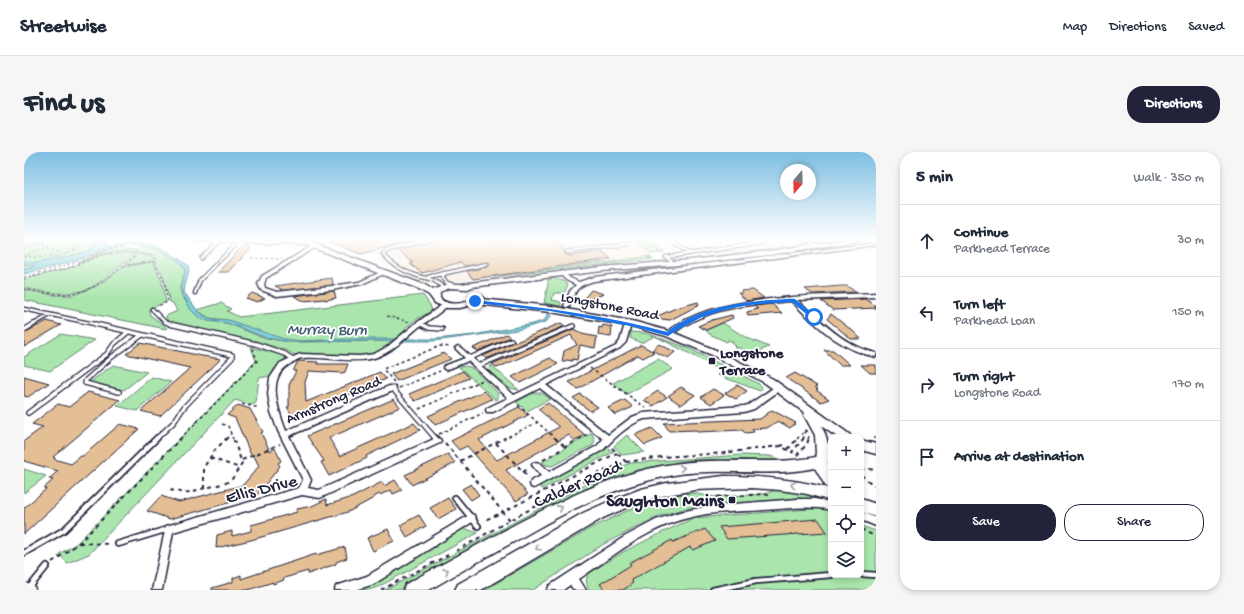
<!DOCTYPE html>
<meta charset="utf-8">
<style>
:root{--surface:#fff;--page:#f6f6f7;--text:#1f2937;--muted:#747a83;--line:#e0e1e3;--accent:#22223b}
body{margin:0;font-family:"Gochi Hand",sans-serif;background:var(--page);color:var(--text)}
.controls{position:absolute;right:12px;bottom:12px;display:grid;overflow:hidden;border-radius:8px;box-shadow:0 2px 6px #0003}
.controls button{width:36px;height:36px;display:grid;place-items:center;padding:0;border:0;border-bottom:1px solid var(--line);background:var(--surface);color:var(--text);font:20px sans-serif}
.compass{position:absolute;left:756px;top:12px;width:36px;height:36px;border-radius:50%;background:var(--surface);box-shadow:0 2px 6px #0003;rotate:199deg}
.stop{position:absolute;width:12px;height:12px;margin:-9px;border:3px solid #1a73e8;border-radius:50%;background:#fff}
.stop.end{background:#1a73e8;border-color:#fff;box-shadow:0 1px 4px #0008}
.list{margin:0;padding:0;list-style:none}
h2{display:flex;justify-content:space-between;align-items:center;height:52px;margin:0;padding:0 16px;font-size:17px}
h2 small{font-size:13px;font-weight:400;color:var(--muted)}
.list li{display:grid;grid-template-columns:26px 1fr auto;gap:12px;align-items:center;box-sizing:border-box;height:72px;padding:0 16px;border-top:1px solid var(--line)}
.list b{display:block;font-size:15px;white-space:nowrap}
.list p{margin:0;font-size:13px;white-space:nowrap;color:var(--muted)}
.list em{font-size:13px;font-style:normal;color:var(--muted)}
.actions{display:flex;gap:8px;padding:12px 16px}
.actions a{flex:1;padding:9px 0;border:1px solid var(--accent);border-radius:16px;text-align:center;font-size:14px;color:var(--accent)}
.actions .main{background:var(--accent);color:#fff}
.icon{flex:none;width:22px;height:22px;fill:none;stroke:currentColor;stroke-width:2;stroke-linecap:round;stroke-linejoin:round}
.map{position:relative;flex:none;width:852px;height:438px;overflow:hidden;border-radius:16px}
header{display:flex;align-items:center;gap:24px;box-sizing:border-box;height:56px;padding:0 20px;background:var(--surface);border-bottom:1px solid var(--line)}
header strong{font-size:19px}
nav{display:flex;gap:22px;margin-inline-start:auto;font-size:14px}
.intro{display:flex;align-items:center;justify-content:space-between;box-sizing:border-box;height:96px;padding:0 24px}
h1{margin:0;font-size:28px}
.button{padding:10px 18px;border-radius:16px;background:var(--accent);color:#fff;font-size:14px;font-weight:700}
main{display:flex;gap:24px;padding:0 24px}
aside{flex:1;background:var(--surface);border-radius:16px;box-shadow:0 2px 6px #0003}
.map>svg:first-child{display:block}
</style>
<header>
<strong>Streetwise</strong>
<nav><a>Map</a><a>Directions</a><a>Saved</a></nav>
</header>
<div class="intro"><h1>Find us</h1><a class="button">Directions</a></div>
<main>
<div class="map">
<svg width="852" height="438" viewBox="0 0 852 438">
<rect width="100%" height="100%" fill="#fff"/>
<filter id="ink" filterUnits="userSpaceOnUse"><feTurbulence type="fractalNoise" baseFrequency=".025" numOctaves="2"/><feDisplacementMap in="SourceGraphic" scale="8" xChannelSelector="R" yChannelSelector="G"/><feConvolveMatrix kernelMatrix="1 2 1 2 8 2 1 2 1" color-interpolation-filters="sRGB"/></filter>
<g filter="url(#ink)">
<path fill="#f7ecdf" d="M400,87H609L628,102L626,104L581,111L579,110L453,127L409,131L406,133L360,112L349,100Z
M623,87H776L784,91L781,93L695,104L683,96H670V98H657L643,101Z"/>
<path fill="#a9e5ac" stroke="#668474" d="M0,87H83L75,96L0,122Z
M609,87H623L641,100L628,102Z
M118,94C133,96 158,104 161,120L156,136L158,144L172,163L184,169L203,171L240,186L266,190L371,189C345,215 303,198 270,203L264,199L232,189L155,174L143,168L142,164L153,159L149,151L146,150L138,121L132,113V106L129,103C113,100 94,98 78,102C72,103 62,110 54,112L53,111L81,99L99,95L97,97L113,98Z
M808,94L811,95L606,120L604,118L659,113Z
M102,101L111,102L72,133C47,146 27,141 0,136V127L42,117L78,103Z
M115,102L127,104L130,106V109L102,113L109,106Z
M626,104L627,105L623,106L629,107L469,125L579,110L581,111Z
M129,110L137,126L142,150L125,157L126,163L144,176L142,177L0,148V138L31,143H49L73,134L99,115Z
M528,126L539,129L544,133L540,141H530L528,148L537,150V154L520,151L524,131V128Z
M399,143L406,153L408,159L393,167L381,176L382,177L373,187L268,189L244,183L204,168L185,166L173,158L197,151L207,157L203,159L215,165Z
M699,171L721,185L745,195L728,202L716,196H710L712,194L708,192L709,190L704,188L703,190L685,182L682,178Z
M607,180L622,181L664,196L735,232L738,237L736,239L693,223L697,219L672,205L631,184L617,191L606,186Z
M37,182L71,188L26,219L0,213V205Z
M227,195L264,205C256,210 250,215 247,224L235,226L232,251L228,253L211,248L65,402L43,411L35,402L53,391L232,209Z
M634,207L649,217L603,242L589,231Z
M89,213L123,220L100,238L66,230Z
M467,213L495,238L485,236L465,219Z
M442,214L448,216L474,241V247L472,248L435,215Z
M128,225L147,230L113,259L93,254Z
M509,241H518L526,247L503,259L492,250Z
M568,281L571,288L569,293L528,314L522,313L518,310Z
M603,283L620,300L598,303L590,294Z
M584,296L589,300L518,337L515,334Z
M718,303L746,304L758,308H709L641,312L610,319L570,333L526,354L375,438H361L593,316L607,311Z
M0,317L22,324L0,341Z
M752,338L774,340L807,350L775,346L664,356L635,364L580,392L509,438H460L567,376L624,349L653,343L669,341L690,345L740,342Z
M799,356L807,358V423H837V374L852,379V438H565L562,429L564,422L599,400L639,380L670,366Z
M438,377H443L454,381L354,435L345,438H332L351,431Z"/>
<path fill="#80d0da" stroke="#5a8a9a" d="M69,87H84V95C102,92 124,89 140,97C149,102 156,108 164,113L165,120L161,133L160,140L173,158L180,164L189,167L204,168L260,187L278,189L328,187H411L449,183L509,172L521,168L523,162L528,163L522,170L493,178L410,189H331L266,190L243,186L203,171L184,169L175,165L167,158L157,139L156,136L161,120L160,115L153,108L134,97L113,94H99L85,96L47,110L0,122V118L11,114L0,112V109L12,111L51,103L69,97L72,91Z"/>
<path fill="#e4be95" stroke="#22223b" d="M296,87L377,88L395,87L337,102Z
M411,87H529L541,98L540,101L542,103L547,104L578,99L587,107L449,127L443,119L464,115L466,112L465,110L440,114L437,110L398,121L386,112L389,111L374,98Z
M221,92L227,96L205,120H194Z
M308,126L309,132L308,133L259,138L251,134Z
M817,134H823L832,140L788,142L781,137Z
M567,138L580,142L556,151Z
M729,138L740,146L723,149L714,141H719L717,139Z
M310,139L312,146L301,148V147L280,149L270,144Z
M228,141L241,146L233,150L222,146Z
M842,147L852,154V156L809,158L797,149Z
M674,150L675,153L646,168L629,166L652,156Z
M748,152L758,161L724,164L723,160L734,157L730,154Z
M807,162L830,180L837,187H827L803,167Z
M708,163L709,166L682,178L674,174L688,168Z
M23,169L37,173L0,195V181Z
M537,171L541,174L462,207L459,204L488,191L490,188L492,190Z
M579,173L588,175L587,185L574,183L575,175L578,176Z
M550,177L558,182L573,185L571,196L556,193L553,208L548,207V209L543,208L538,210L540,199L553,193L547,183L473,216L468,212Z
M482,182L486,185L454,199L449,196Z
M116,191L178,204L197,207L136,264L117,259L166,216L102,202Z
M635,192L651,200L644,206L628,198Z
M617,193L630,200L619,206L614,203L554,237L545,230Z
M800,198H809L826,213H816Z
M420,201L427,207L373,229L367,222Z
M526,206L534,212L496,231L488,225Z
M274,209L294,210L293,212H324L321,220L318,221L285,219L281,230L282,250L356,220L362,227L308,250L309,252L271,268L263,255H265V233L272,219H269Z
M837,213H852V221H846Z
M439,219L445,226L391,249L385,242Z
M771,221L793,234L791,235L794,237L792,238L805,247L797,250L762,226Z
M0,224L25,231L4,245L0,244Z
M713,233L723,239L712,247L701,241Z
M657,235L671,243L657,253L644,244Z
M689,237L700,243L687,252L677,245Z
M460,239L468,247L411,273L404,264Z
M634,239L643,245L629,254L620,248Z
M64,240L96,248L29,305L31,306L30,307L47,312L57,304H59L96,272L115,277L0,382V356L22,337L20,336L29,328L25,327L34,319L0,309V289L19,275L8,272L34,252L45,255Z
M556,242L574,255L566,259L549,246Z
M370,247L376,255L305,286L316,304L390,271L396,278L342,304L343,306L305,324L297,310L300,309L298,306L283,284Z
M601,248L609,255L591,263L584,256Z
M524,251L561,283L551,289L545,283L482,318L504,342L492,349L443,294L435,298L427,289L495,255L504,263L455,288L473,308L535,275L514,257Z
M214,253L226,257L239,280L237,281L246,299L251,296L257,309L254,311L256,314L233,343L146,367L123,359L137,344L155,350L219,333L235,314L229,302L227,303L211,266L203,263Z
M748,258L772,271L766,276L754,269L743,276L728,277L730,280L721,281L718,278L673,280L672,278L645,279L640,271L736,267Z
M628,276L638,286L621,293L611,283Z
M424,302L431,311L388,333L381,323Z
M371,328L378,338L369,342L367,338L356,343L355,342L350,345V346L324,360L227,388L192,396L193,383L208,379V384L227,379V373L231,372L273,360V357L288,354L302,347L303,353L329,345L358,330L360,334Z
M447,332L455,343L447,348L438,337Z
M424,346L432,357L414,367L406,356Z
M395,363L402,374L383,385L376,373Z
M794,367L803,380L703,387L695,375Z
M364,377L370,389L349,399L343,386Z
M681,377L691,389L669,398L666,395L607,428L609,431L599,438H581L576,432L607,413L605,411L648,388L649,390Z
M321,395L323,406L312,410V412L284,422V419L260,426V428L249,432V430L224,438H188V436L209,430V426L217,423V427L292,402V403Z"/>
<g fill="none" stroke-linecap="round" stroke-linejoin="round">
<g stroke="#22223b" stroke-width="5">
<path id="lane-far2" d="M405,87L365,98L359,102C368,113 380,120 394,124C404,127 412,127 419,136
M644,87L665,101
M780,87L794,94
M543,100L605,92L606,90L602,87
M177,106L197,87
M651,112L642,105L738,91L740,89L738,87
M404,125L421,121
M430,133L423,131L418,124L422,121L463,112
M171,141L176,128L216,88
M0,157L75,173
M128,157L141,170L148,173
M396,172L399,173
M8,173L26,163"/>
</g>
<g stroke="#22223b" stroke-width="6">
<path id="lane-far1" d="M71,172L208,203V206L160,255L150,270L132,287
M146,172L232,192L261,202L268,207
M397,172L405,176L418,177
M0,178L10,172
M446,206L487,188
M454,214L549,174
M368,236L412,287
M95,240L61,231L62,228L88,205L118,183
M4,261L83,202L90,192L104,180"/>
</g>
<g stroke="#22223b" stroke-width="8">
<path id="lane" d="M411,286L413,289
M431,346L454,374
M94,392L144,377
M0,401L40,378L133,286
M837,422L852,423
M5,436L23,414
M689,438L732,429L807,423"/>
</g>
<g stroke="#22223b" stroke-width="3">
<path id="street" d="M852,91V93L570,129C551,134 552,139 545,155L543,156L540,154L546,139L552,133L542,128L535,121L538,119L546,126L555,130L570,125Z
M291,92L295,93L242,126L240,132L241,136L253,140L308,134L335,130L359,119H363L364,120L338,132L308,138L253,144L237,138L234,132L238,124Z
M852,141V145L773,148C798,169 819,194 852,201V205C814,197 794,174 767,149C733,152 695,154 665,171C658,174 653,179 647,183L645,184L642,182C680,142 798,144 852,141Z
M422,150L425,152C417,161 406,167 396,174C380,187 366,203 346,207C324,211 301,204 279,206C275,206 271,209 268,211C241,224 254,257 262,279L365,234H371L372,236L371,238L265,284L287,328L284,336L295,338L410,287L413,286L416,287L417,289L416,291L296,346L278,343L149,380L138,438H128L142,374L275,336L279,328L254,279L247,260L244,242L246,226L256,211L276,202L336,204L350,202L363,195L391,172Z
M604,170L607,172L602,190L596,196L522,233L584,283L608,265L619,261L720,254L724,253L752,234H758L759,236L730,257L720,260L620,267C605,272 589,287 579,298L510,336L507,335L506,332L507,329L517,324L508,313L509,311C516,308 520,315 525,320L573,294L579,287L516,236L469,260H463L462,258L463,256L484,246L444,209L422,218L419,216L420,214L441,206L431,196L434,194L436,195L490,243L592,194L596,189L601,172Z
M774,347H791L807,350V358C785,353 763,357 740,358C715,360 689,359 664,366C623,376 589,404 555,427L562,438H550L546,433L539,438H524L525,434L600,385L632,368L652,361L685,354Z
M837,360L852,366V374L837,368Z
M447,362L450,363L452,366L450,369L350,432L332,438H311L312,434L343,424Z
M0,431L10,434L11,438H0Z"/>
</g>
<g stroke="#22223b" stroke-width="3">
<path id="secondary" d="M167,87L283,89L401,133L409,138L424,132H436L578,115L666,108L745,99L822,87H836L833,89L745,103L666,112L578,119L448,135L444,137L425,136L416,140C413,154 436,153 444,149C448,147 451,144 455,143L459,145L457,147L527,154L612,170L648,180L694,199L749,227L825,282L827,285H813L797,274C802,282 807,296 802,305L798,307L794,305L792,302L791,283L780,263L781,261L741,231L688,203L642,184L611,175L527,160L452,152L436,156H423L411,151L405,143L395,137L282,93L170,89Z"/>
</g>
<g stroke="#22223b" stroke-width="3">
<path id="primary" d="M837,288L852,292V302L837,298Z
M807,289V302L804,312L807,320V337L802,335L791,316C744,326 697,315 650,323C590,333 538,362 486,392C459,407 432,422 405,438H379L382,432C411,416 441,400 470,384C527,353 585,322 649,312C697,304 745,314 792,305L798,295Z
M700,324C737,324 771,327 807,337V349L783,342L756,338L728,336L671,338L643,343L618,349L579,366L457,438H431L434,432L559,361L588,348L617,337L643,331Z
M837,347L852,352V365L837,360Z"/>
</g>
<path stroke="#22223b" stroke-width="1" stroke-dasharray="2.5 2.5" stroke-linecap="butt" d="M5,87L36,101
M40,87L52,92
M113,87L118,88
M617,87L638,102
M0,90L6,88
M0,97L29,87
M4,102L43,88
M0,104C21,106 43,107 60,91L56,87
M227,106L258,107
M99,114L131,109
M0,125L53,110L84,97L99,95L107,88
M0,127L44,116L79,102L104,100L131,105V113L139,126L144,150L134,154
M0,137C14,140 29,143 44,142C71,140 93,119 113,102
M363,164L386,170"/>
<path stroke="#22223b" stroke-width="1.5" stroke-dasharray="3 3" stroke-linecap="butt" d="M566,216L622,256
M370,230L359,217L416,194L427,195
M375,236L416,219
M218,252L231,255L235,254
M494,253L532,287
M395,257L459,228
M198,272L204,274L209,287
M415,282L459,261
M849,286H852
M156,287L233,209L229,197
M202,287L207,282
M479,287L514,270
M555,287L566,281
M773,287L782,278L784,280
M779,287L783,277
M784,287L786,282"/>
<path stroke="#22223b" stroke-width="2" stroke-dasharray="4 4" stroke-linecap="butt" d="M531,286L541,295
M780,286L768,300L773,303L783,292L785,286
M421,291L479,360L459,369
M472,291L505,326
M756,294L760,293L765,296L774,286
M588,296L602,310
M186,306L216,316
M218,308L256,292
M519,308L557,286
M436,309L481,286
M837,316L852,318
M499,320L505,316
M837,323L852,335
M180,337V315L191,298L203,286
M146,338L161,341L202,331L208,327L218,311L209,286
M693,349L690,345L740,342L748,344
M486,368L479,360L593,301
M837,377L852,385
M55,391L87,392
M432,399L486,368L575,321L602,310L638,305L700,301L756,294L768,300
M28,410L55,391L157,286
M357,438L426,402"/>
<use href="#lane-far2" stroke="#fff" stroke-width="2.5"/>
<use href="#lane-far1" stroke="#fff" stroke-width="3.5"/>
<use href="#lane" stroke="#fff" stroke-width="4.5"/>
<use href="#street" fill="#fff" fill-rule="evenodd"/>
<use href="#secondary" fill="#fff" fill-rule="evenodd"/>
<use href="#primary" fill="#fff" fill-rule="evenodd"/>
</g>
<defs><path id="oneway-chevron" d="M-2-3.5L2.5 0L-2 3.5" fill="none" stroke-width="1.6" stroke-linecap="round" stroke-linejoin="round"/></defs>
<g stroke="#9c9ca7">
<use href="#oneway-chevron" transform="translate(658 316) rotate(-6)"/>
<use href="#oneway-chevron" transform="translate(769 333) rotate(-169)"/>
<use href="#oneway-chevron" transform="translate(536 356) rotate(-28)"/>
<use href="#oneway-chevron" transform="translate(514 396) rotate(149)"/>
<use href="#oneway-chevron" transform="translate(422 419) rotate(-29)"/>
</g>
</g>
<linearGradient id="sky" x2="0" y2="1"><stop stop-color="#7ebfe2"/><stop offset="0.59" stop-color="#fff"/><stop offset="1" stop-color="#fff" stop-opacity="0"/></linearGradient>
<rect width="852" height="148" fill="url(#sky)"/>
<path fill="#1a73e8" d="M771,147L792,164V167H788L768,150L725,153L704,157L678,165L655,177L644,184L611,175L526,159L451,151L449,149L451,148C516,155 580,163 643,180C671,157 712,151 746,148C755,148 763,146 771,147Z"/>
<g fill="#22223b" stroke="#fff" stroke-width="1.5">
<rect x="684" y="205" width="8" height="8" rx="2"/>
<rect x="704" y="344" width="8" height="8" rx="2"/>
</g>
<g text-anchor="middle" stroke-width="3.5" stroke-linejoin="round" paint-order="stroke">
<g font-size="15" fill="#22223b" stroke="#fff">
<text transform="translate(586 153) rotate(11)" y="5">Longstone Road</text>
<text transform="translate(309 247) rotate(-23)" y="5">Armstrong Road</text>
</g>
<g font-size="15" font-weight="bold" fill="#22223b" stroke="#fff" text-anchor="start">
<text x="696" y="205">Longstone<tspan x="696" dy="17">Terrace</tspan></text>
</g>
<g font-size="16" font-style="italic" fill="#435f73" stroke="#fff">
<text transform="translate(303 176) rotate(1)" y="6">Murray Burn</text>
</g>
<g font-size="18" fill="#22223b" stroke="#fff">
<text transform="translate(553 331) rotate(-24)" y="6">Calder Road</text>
<text transform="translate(237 336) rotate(-14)" y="6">Ellis Drive</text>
</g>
<g font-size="18" font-weight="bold" fill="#22223b" stroke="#fff" text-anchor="end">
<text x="700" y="354">Saughton Mains</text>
</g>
</g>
</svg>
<div class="controls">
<button>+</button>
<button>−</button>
<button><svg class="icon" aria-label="locate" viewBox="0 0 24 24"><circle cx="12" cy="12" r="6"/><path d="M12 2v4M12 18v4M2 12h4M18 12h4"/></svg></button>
<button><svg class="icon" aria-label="layers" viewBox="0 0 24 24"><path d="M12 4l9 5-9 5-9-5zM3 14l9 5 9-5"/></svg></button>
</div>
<svg class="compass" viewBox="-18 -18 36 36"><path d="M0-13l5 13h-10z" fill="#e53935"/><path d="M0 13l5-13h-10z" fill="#747a83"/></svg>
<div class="stop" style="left:790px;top:165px"></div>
<div class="stop end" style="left:451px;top:149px"></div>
</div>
<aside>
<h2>5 min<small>Walk · 350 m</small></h2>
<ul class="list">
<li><svg class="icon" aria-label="ahead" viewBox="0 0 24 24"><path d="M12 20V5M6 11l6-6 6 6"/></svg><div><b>Continue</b><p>Parkhead Terrace</p></div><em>30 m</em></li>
<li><svg class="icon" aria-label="left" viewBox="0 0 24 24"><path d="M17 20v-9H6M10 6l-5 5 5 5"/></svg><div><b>Turn left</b><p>Parkhead Loan</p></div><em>150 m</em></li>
<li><svg class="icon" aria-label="right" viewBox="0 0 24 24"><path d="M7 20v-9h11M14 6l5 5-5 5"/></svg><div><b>Turn right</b><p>Longstone Road</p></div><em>170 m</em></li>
<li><svg class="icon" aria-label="arrive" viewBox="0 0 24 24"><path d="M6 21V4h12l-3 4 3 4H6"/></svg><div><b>Arrive at destination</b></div></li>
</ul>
<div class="actions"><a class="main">Save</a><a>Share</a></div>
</aside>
</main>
